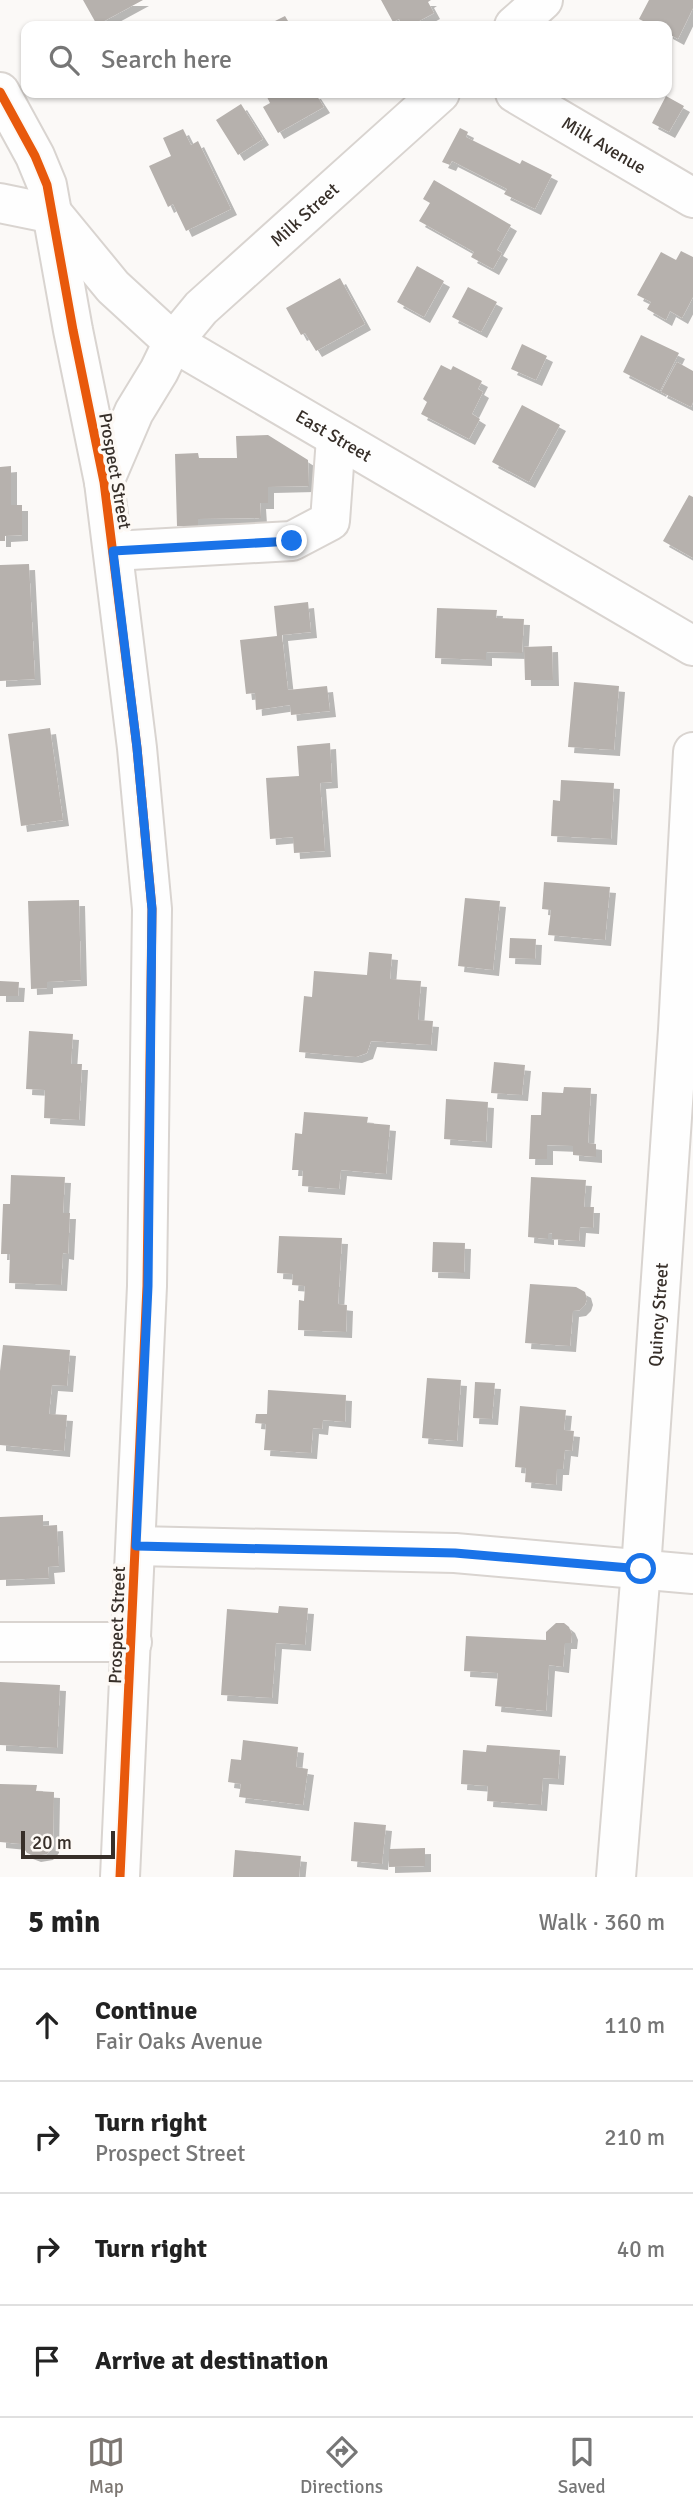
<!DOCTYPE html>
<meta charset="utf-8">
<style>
:root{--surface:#fff;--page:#f6f6f6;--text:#222;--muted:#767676;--line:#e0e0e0;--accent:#7c7671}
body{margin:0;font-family:Signika,sans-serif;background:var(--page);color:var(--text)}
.scale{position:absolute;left:21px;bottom:18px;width:94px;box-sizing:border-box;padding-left:7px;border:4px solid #372f29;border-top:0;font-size:19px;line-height:24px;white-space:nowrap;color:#372f29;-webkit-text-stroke:5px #fdf9f5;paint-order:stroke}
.stop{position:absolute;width:21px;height:21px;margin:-16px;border:5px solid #1a73e8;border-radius:50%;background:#fff}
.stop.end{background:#1a73e8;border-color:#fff;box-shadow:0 2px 7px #0008}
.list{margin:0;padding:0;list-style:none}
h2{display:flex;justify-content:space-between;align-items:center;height:91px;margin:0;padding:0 28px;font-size:30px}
h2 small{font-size:23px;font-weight:400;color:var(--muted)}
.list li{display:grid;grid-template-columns:46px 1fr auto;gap:21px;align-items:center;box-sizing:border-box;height:112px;padding:0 28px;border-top:2px solid var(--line)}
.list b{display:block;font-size:26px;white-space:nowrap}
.list p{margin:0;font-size:23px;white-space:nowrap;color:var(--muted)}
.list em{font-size:23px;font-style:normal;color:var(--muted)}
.icon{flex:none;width:38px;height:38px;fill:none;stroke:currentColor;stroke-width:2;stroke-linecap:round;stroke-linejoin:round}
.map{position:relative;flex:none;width:693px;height:1877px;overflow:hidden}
.search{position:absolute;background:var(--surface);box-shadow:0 2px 5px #0004;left:21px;right:21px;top:21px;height:77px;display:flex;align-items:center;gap:18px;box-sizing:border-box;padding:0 24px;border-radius:14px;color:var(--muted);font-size:26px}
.sheet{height:539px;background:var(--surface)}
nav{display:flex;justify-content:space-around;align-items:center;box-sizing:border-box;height:98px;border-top:2px solid var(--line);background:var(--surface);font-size:19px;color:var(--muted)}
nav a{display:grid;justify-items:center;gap:4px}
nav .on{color:var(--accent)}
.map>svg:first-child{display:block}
</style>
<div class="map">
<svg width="693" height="1877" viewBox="0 0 693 1877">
<defs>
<filter id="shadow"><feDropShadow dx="6" dy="6" stdDeviation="0" flood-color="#0004"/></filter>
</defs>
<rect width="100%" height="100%" fill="#fbf9f7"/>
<path fill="#b6b1ad" filter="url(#shadow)" d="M83,0H143L97,25Z
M381,0H431L428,2L434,13L410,26H403L399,19L393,22Z
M649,0H693V8L678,39L667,33V26H653L639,19Z
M285,16L291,26H265Z
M265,93H315L324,107L278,133L263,107L270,103Z
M666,96L684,106L669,132L652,123Z
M241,104L263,139L238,155L216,120Z
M460,128L468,132L466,137L520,164L522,160L552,175L535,209L504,194L507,189L452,161L450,165L442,162Z
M183,129L191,145L198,141L231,209L186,231L173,204L168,207L149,166L171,156L163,138Z
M434,180L511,225L497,250L502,253L493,269L471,257L474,252L419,221L430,203L423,199Z
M681,251L693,257V297L682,318L670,311L666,320L647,309L651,302L637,295L661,252L676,260Z
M417,266L444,281L424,317L397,302Z
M340,278L365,324L316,351L305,333L301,335L286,308Z
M468,287L497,302L481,332L452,317Z
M641,335L679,353L660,391L623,372Z
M522,344L547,356L536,380L511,369Z
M677,362L693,371V402L691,407L661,392Z
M441,365L451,370L453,366L482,381L478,389L483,392L472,414L480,419L469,439L421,414L427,402L423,399Z
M522,405L560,425L529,482L492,462Z
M268,435L308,460L309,486L268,487V503H260L261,518L198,519V526H177L175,454L198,453L199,458H237L236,436Z
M11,466V505H22V535L5,536V541H0V467Z
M689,495L693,497V558L663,541Z
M29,564L35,679L0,681V565Z
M308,602L311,632L282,635L288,690L327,686L330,711L291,715L290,705L256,710L255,693L246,694L240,640L277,636L274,606Z
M437,608L497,610L496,618L524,619L522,653L486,652V660L435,658Z
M552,646L553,680H525L524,647Z
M574,682L619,686L614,750L568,747Z
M50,728L63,820L21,826L8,734Z
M330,743L332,782L320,783L325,851L294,853L293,837L270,839L266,778L299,776L297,746Z
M561,780L614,783L611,839L551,836L553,800L560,801Z
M544,882L610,887L605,940L548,935L551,910L542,909Z
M465,898L500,901L493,970L458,966Z
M79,900L81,980L47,982V988L31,989L28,901Z
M510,938L536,939L535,959L509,958Z
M369,952L392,954L390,979L421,981L418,1020L433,1021L431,1045L371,1041L367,1053L356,1057L299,1052L304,996L312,997L314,971L367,975Z
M0,981L19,982L18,996H0Z
M29,1031L73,1034L71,1064H82L79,1120L44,1118L45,1090L26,1089Z
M494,1062L525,1065L522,1095L491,1093Z
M564,1087L591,1088L588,1143L596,1144V1157L573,1155V1146L547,1145V1159H529L531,1115H541L542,1092L563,1093Z
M446,1099L488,1102L486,1142L444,1139Z
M304,1112L368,1117L367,1123L390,1125L386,1174L341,1170L339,1189L302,1186L303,1170H292L295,1133L302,1134Z
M11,1175L65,1177L63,1213H70L68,1254L63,1253L61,1285L9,1283L10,1254H1L3,1204H10Z
M531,1177L586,1180L584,1207H594L593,1228L580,1227L579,1241L552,1239V1233L548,1234V1239L528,1237Z
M279,1236L342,1238L338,1304L347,1305L346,1332L298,1330L299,1300L304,1301L305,1286L292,1285L293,1274L277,1273Z
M433,1242L465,1243L464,1273L432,1272Z
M530,1284L576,1287L585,1292L587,1299L585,1305L580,1310L573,1311L570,1346L525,1343Z
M3,1345L70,1350L67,1386L52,1385L49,1414L67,1415L64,1451L0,1445V1371Z
M427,1378L461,1380L457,1441L422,1438Z
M475,1382L495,1383L492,1419L473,1418Z
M268,1390L346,1395L345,1422L323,1420L322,1429L313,1428L311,1453L264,1450L266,1424L255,1423L256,1414H267Z
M520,1406L566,1410L564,1430L574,1431L572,1451L565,1450L563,1469H557L556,1485L525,1482L526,1468L515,1467Z
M43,1515V1526L57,1525L59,1566L48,1567L49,1578L0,1580V1517Z
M279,1606L308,1608L305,1645L276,1643L272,1698L221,1695L227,1609L278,1613Z
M556,1623H564L569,1627L572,1634L571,1643H565L563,1667L549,1665L546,1711L495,1706L498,1673L464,1671L466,1636L546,1640V1632Z
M0,1682L60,1685L57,1748L0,1745Z
M243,1740L298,1747L296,1767L308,1769L303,1805L239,1797L241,1784L228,1782L231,1759L241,1760Z
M487,1745L560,1750L558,1779L543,1778L541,1805L487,1801L488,1786L461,1784L463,1750L486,1752Z
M0,1784L37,1785L36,1791L54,1792L53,1847L47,1854L35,1856L27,1853L21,1844L0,1842Z
M354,1822L386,1825L382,1864L351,1861Z
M425,1848V1866L389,1867V1849Z
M235,1850L301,1856L299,1877H233Z"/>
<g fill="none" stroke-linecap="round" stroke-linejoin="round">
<g stroke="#d9d4d0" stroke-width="42">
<g id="minor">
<path d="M514,26L543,0"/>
<path d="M0,92L35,156L47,185L73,330L104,482L137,748L152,909L147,1286L120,1877"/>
<path id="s1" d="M515,93L693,198"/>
<path id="s2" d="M104,482L134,412L159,371L173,342L201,308L440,93"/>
<path d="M113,551L292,541L330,521L336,438"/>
<path d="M136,1546L455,1553L693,1574"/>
<path d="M0,1642H132"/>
<path id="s3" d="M616,1877L641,1569L678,1030L693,752"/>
</g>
</g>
<g stroke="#d9d4d0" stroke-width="42">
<g id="major">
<path id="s4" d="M0,203L53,214L113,287L173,342L693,646"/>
</g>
</g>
<use href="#minor" stroke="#fefefe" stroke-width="38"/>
<use href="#major" stroke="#fefefe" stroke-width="38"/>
<g stroke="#fdf9f5" stroke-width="13">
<path id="cycleway" d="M0,92L35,156L47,185L73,330L104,482L137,748L152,909L147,1286L120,1877"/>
</g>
<use href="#cycleway" stroke="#e8590c" stroke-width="9"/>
</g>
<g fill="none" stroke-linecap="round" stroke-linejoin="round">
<path stroke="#1a73e8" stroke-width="9" d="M292,541L113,551L137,748L152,909L148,1286L136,1546L455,1553L641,1569"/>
</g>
<g text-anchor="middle" stroke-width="7" stroke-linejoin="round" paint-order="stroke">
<g font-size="18" fill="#372f29" stroke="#fdf9f5">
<text dy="6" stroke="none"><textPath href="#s1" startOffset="103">Milk Avenue</textPath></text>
<text dy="6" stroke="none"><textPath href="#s2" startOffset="340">Milk Street</textPath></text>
<text dy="6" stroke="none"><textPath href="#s4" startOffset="416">East Street</textPath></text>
<text transform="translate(115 471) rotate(80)" y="6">Prospect Street</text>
<text dy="6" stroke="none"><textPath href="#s3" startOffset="564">Quincy Street</textPath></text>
<text transform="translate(117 1625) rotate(-88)" y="6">Prospect Street</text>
</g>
</g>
</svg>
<div class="scale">20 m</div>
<div class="stop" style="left:641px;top:1569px"></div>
<div class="stop end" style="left:292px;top:541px"></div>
<div class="search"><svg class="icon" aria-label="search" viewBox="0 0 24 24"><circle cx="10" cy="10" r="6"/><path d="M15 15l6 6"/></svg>Search here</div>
</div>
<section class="sheet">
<h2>5 min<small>Walk · 360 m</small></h2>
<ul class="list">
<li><svg class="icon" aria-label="ahead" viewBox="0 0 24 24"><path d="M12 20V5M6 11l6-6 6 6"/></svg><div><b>Continue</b><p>Fair Oaks Avenue</p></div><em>110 m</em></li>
<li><svg class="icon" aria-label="right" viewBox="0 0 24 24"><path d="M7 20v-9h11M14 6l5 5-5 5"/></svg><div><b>Turn right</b><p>Prospect Street</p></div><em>210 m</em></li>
<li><svg class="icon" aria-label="right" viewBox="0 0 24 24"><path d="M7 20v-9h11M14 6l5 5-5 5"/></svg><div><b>Turn right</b></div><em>40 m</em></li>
<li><svg class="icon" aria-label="arrive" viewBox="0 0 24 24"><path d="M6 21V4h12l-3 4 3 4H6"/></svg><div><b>Arrive at destination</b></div></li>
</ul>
</section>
<nav>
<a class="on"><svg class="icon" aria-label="map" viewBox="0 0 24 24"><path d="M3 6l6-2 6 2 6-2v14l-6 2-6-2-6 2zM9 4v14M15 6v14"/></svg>Map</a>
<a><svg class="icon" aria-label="directions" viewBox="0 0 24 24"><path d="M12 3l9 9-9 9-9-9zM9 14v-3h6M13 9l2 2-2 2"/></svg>Directions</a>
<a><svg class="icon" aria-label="saved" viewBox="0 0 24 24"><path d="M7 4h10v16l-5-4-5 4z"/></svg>Saved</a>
</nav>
